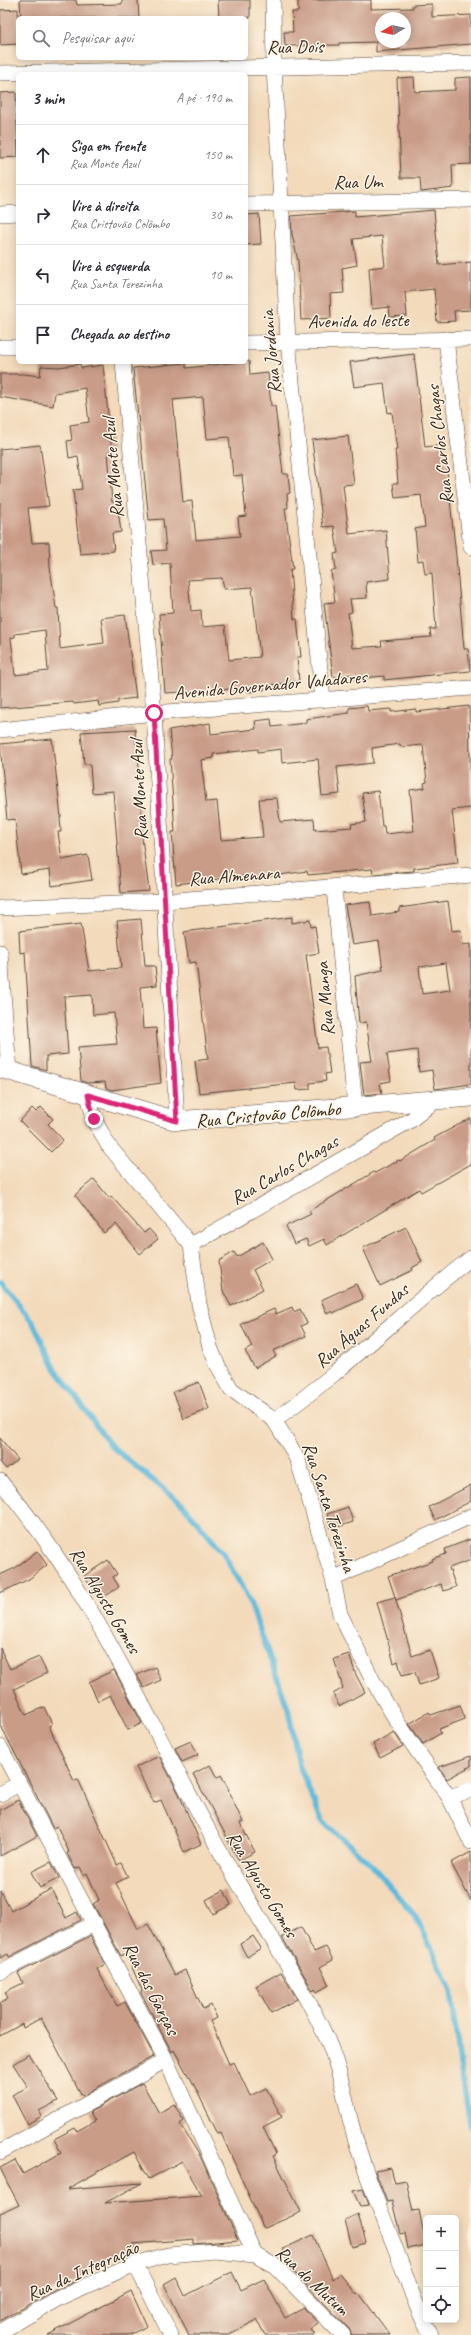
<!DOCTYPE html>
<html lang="pt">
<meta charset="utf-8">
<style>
:root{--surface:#fff;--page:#f2f2f3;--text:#2b2b33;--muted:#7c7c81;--line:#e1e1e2}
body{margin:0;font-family:Caveat,sans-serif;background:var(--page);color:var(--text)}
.controls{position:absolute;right:12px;bottom:12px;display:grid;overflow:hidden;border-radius:6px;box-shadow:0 2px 10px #0003}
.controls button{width:36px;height:36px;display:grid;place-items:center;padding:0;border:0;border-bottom:1px solid var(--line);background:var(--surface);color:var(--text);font:20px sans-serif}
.compass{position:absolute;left:375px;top:12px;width:36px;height:36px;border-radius:50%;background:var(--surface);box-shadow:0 2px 10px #0003;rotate:261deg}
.stop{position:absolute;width:12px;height:12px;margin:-9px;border:3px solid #db2777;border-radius:50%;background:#fff}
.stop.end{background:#db2777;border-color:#fff;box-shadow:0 1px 4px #0008}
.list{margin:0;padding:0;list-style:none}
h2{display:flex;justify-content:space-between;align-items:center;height:52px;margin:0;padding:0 16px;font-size:17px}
h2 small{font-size:13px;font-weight:400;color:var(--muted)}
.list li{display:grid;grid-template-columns:26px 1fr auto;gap:12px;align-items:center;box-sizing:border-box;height:60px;padding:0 16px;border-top:1px solid var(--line)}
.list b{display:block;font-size:15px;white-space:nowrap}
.list p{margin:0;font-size:13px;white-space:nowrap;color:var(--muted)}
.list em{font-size:13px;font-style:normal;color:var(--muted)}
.icon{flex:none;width:22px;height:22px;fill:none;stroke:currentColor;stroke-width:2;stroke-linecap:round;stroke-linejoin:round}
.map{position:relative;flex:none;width:471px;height:2335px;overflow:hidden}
.search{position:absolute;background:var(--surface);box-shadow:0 2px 10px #0003;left:16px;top:16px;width:232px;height:44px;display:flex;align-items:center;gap:10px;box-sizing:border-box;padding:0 14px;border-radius:6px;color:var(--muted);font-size:15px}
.panel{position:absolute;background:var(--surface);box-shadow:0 2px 10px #0003;left:16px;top:72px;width:232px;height:292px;border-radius:6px}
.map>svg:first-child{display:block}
</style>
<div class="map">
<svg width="471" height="2335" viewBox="0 0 471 2335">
<rect width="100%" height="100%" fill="#fcf5e5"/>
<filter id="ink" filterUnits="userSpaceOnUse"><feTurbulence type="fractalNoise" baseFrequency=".025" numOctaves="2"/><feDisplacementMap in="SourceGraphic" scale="8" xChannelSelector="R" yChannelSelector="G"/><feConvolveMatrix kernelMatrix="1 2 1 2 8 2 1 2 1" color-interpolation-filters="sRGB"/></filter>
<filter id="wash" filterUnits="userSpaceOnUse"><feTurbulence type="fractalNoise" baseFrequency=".012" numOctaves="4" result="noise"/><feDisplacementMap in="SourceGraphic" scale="16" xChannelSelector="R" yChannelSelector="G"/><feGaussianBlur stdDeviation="0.9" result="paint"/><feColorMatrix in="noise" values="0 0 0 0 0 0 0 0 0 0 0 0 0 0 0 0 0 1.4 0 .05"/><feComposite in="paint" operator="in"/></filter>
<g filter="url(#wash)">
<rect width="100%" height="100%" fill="#f3dabb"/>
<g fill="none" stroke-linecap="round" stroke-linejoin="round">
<path stroke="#5db9db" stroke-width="5.5" d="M0,1282L32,1321L55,1368L111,1446L183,1505L223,1553L249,1600L288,1708L299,1765L322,1821L370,1863L416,1917L451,1990L460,2065L471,2128"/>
</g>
<g id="blocks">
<path fill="#c99c88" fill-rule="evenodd" d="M20,0H76L77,5L122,4V0H138L139,18H21Z
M218,0H250V18H219Z
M298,0H371V9L413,8V5L432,4V17L471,15V44L376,52V42L339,43V45L285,46L284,32H293L292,12H298ZM381,18H405V42H381Z
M18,9V44L0,45V10Z
M414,77L415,92L455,90V78L471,77V164L452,165L453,188L421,192L420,178H401L397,78Z
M16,92L18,157L0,158V93Z
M434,210L439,265L471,262V310L454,311L455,321L437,322L434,289L405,292L407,316L390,317L389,307L372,309L369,268L385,266L382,236L353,239L357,265L342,268L344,293L330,294L331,318L301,320L298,261L292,234L291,216L355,211V217Z
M259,214L261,244L246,245V215Z
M414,354L425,447L442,445L444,462H446L456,556L464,649H468L470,671L384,680V676L352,679V674L333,677L324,603L335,602L331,571L336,570L334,554L338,553L334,526L323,527L312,440L348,436L354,484L343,485L349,534L386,530L390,579L366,582L367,598L350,599L352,612L348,613L352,648L382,646L381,641L431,637L430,629H436L432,573L425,574L423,560L418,561L415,529L425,527L421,495L395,498L393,483H398L395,450H397L392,412L388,413L384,383L354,387L350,362Z
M249,361L250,375L268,373L271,406H275L283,474H288L290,493L287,494L288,508H285L293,569H290L294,619H297L301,657H297L299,681L264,686V690L248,692V688L165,693L159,614L173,613L170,563L153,565L151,551L166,550L163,519L149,520L133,368L186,363V368ZM203,397L207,439L229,437L233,476L242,475L246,516L238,517L240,536L196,540L192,501L183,502L173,400ZM222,578L224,589L252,587L260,657L229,660L225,625L202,627L201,610L191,611L188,580Z
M80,364L81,368L103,365L112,452H108L112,502H117L121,532L112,533L114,551L80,554L73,490L82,489L78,456L69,458L67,441L72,440L70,425L89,422L85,388L55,393L53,406L0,397V374H24L40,376L41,366L59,367Z
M40,445L49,506L28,508L32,543L49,542L50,567L56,608H58L60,649L104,643L101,618L125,615L136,698L118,700V703L99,706L98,701L74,704L73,702L0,708V449ZM45,630L48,671L15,675L11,638L15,637V634Z
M367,706L368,711L391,709V712L416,709V712L469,706L471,808L452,810L458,863L414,868V871L373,874L372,869L308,875L307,871L246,880L245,876L176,884L172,832H175L170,759H172L169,730L210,723L211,734L256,729L255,721L271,719L272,727L306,723V719L349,713V708ZM400,744L401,747L423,745L427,782L424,783L425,788L410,790L414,831L385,834L384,826H382L378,791L362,793L366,822L351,824L352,827L315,830L314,819L280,822L277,798L259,799L263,837L221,840L217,801L206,802L201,760L214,758L213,754L258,749V752L281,749L282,763L318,759L322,796L340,794L337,767L373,763L372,748Z
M135,729L136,744H138L142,838L149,891L121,893L113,791L92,793L90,764H84L81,732Z
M52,739L61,817H60L61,832H58L62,860L88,855L92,880L52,886L50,870L21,874L15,819L7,820L0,744Z
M448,901L452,931L461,930L463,945L471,944V1084L435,1089L432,1070L419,1072L417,1050L387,1054L391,1081L380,1083L382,1093L364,1095L360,1062L372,1061L366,1022L359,1023L355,976L383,970L379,941L352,945L345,905L370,902L372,916L399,912V908ZM446,963L450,990L422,994L419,967Z
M292,917V923L310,920L311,927L315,926L319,953L306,955L318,1048L326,1047L330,1073L325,1074L326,1081L310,1083V1089L297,1090L296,1083L199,1093L195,1061L208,1059L196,962L189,963L184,932Z
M141,919L145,966H155L157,985L140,987L143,1029L156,1028L161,1083L112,1090L106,1088L105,1082L87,1083L81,1081L78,1047L117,1044L114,1013L93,1015L92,995L64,997L68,1054L46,1056V1070L32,1066L25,952L20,953L19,931L81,924L89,971L121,968L117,921Z
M41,1107L53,1119L48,1124L63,1140L51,1152L20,1121L32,1108L36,1112Z
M471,1118V1164L421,1192L419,1189L327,1245L324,1239L309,1246L306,1239L294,1244L286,1226L311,1214L309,1211L374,1172L375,1173L399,1160L400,1161L435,1140L434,1138Z
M94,1179L109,1198L111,1196L144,1233L149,1229L158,1239L140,1254L116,1224L104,1233L75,1195Z
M406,1227L422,1262L412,1268L413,1270L380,1286L363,1248Z
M263,1242L272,1259L253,1270L263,1289L231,1306L223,1291L219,1261L234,1252L237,1257Z
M356,1284L363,1299L333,1313L332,1311L327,1314L321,1300Z
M292,1307L294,1312L300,1309L307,1323L301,1326L306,1336L273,1351L276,1356L255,1368L245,1351L252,1347L241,1324L274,1309L276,1314Z
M199,1382L209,1409L184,1419L173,1392Z
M0,1438L18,1460L6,1469L0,1462Z
M471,1485V1501L435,1520L429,1507Z
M348,1507L353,1522L331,1529L327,1514Z
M471,1539V1560L449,1568L456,1587L443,1591L441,1584L396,1600L388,1576L433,1561L432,1559L446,1554L445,1549Z
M37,1551L47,1565L29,1579L0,1593V1575L15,1568Z
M108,1560L117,1574L113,1577L119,1587L100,1600L84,1576Z
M395,1597L412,1656L430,1650L439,1678L419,1685L415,1672L402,1675L398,1661L394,1663L377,1602Z
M0,1648L10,1669L39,1657L47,1673L14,1689L26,1715L44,1707L52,1724L49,1726L74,1781L78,1779L117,1865L121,1863L128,1877L116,1883L138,1929L148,1924L175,1975L185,1970L203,2009L211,2005L217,2018L210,2021L229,2064L234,2062L250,2096L266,2088L282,2117L263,2127L276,2154L273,2156L301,2212L265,2228L263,2227L221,2133L218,2134L190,2077H189L174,2050L172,2052L141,1993L142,1990L127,1956L124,1954L121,1956L93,1904L99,1900L87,1873L84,1875L80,1867L75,1869L67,1853L69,1852L57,1826L53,1828L0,1724Z
M349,1654L356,1675L365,1692L339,1706L333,1694L343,1688L334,1659Z
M155,1667L161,1680L144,1688L137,1675Z
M114,1670L142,1723L128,1730L110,1695L98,1701L89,1682Z
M460,1705L465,1719L439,1729L441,1733L423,1744L409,1724L429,1712L431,1715Z
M394,1732L403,1746L380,1758L373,1744Z
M191,1741L198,1755L182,1762L175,1748Z
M159,1756L178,1792L201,1844L184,1852L161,1800L154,1803L136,1767Z
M471,1756V1766L447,1779L439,1767Z
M210,1765L217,1778L221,1775L229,1790L228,1791L243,1822L240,1823L255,1852L239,1860L193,1774Z
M18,1800L37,1836L0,1856V1810Z
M471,1852V1901L451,1863Z
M51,1862L59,1878L40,1888L31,1872Z
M51,1889L66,1918L77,1912L81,1920L9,1957L8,1954L0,1958V1890L11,1911Z
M224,1890L231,1905L213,1914L206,1900Z
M301,1927L314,1952L326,1947L333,1960L320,1967L329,1985L317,1992L315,1989L313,1991L282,1937Z
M90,1936L105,1964L97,1969L117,2006L125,2002L154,2056L82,2096L41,2018L23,2028L22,2024L0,2036V2003L8,1998L5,1992L23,1983L18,1973Z
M253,1936L261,1948L247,1957L240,1944Z
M281,1972L297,1999L271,2013L256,1986Z
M29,2054L58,2101L39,2111L42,2116L27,2124L12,2095L28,2087L13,2064Z
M142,2083L159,2113L174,2104L184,2121L180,2124L200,2156L238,2240L194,2244V2239L133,2244L136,2251L119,2260L117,2256L78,2276L80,2279L55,2290L0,2321V2214L19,2205L0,2168L15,2160L23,2174L61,2153L54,2139L75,2128L77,2131L95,2121L90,2112ZM134,2152L149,2179L182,2161L202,2196L105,2203L142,2183L67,2189Z
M391,2168L395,2183L406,2181L413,2211L419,2210L426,2245L408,2249L405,2233L400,2234L392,2201L387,2202L375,2171Z
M363,2189L369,2205L360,2206L353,2191Z
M358,2214L366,2243L352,2247L345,2220Z
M313,2235L333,2279L340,2274L357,2295L359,2293L390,2335H352L349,2329L294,2272L283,2249Z
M232,2272L241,2290L264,2279L285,2318L304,2308L318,2323L311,2328L315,2335H265L257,2320L227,2335H189L164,2284L176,2277L185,2296Z
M131,2291L147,2326L129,2335H48Z"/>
</g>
</g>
<g filter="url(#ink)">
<use href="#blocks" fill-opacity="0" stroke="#574436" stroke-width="1"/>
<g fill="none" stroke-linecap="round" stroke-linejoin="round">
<g stroke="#574436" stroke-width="16">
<path id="minor" d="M273,0L274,66L288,341L323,700
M0,73L471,63
M246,204L471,200
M0,214L18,213
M446,339L471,547
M246,343L471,339
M0,347H18
M123,362L154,713L177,1121
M0,730L154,713L471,688
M334,888L355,1107
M0,908L165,901L471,875
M0,952L9,1071
M88,1095L94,1119L108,1145L191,1245L199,1304L210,1347L217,1364L231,1389L274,1420L290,1446L298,1461L319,1532L333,1579L340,1614L373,1681L398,1723L449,1797L471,1842
M191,1245L411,1120L436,1100
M274,1420C345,1370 404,1310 471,1258
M0,1481C90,1587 144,1713 210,1833C247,1903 294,1967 327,2039C339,2066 344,2094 351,2123C362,2166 380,2209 396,2250C407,2279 416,2309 431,2335
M333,1579L471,1516
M0,1747L166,2060L255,2255
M0,1794L19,1784
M449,1797L471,1790
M0,1972L95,1923
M0,2152L166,2060
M135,2264L171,2335
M0,2332L59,2298L135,2264L168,2255L215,2251L255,2255L275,2266L343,2335"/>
</g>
<g stroke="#574436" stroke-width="20">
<path id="tertiary" d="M0,1068L177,1121L471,1097"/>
</g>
<use href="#minor" stroke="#fff" stroke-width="15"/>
<use href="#tertiary" stroke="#fff" stroke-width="19"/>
</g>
</g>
<g fill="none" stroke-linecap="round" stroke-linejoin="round" filter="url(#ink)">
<path stroke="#db2777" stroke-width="5" d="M94,1119L88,1095L177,1121L154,713"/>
</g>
<g text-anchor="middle" stroke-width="3" stroke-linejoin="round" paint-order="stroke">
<g font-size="19" fill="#3b2a1e" stroke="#fcf5e5">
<text transform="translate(295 46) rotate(-1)" y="7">Rua Dois</text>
<text transform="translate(358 181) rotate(-1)" y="7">Rua Um</text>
<text transform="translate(358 320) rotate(-1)" y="7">Avenida do leste</text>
<text transform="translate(270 352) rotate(-95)" y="7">Rua Jordania</text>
<text transform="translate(439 445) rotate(-97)" y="7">Rua Carlos Chagas</text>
<text transform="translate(112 468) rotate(-95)" y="7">Rua Monte Azul</text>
<text transform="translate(270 684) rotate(-5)" y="7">Avenida Governador Valadares</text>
<text transform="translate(138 790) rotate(-93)" y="7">Rua Monte Azul</text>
<text transform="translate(234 875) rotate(-4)" y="7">Rua Almenara</text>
<text transform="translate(324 999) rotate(-95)" y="7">Rua Manga</text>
<text transform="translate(268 1114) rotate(-5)" y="7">Rua Cristovão Colômbo</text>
<text transform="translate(284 1169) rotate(-30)" y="7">Rua Carlos Chagas</text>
<text transform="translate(361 1325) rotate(-41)" y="7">Rua Águas Fundas</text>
<text transform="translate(330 1507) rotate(72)" y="7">Rua Santa Terezinha</text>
<text transform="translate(106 1600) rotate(59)" y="7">Rua Algusto Gomes</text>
<text transform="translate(263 1884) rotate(59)" y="7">Rua Algusto Gomes</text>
<text transform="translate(152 1988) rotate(63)" y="7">Rua das Garças</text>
<text transform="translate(82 2270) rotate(-24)" y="7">Rua da Integração</text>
<text transform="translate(313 2280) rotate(43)" y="7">Rua do Mutum</text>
</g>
</g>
</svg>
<div class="controls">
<button>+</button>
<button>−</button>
<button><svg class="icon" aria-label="locate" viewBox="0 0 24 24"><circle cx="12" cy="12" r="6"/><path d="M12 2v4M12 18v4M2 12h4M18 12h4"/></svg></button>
</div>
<svg class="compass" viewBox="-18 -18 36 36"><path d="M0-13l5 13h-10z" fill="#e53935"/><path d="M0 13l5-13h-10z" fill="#7c7c81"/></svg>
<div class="stop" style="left:154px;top:713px"></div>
<div class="stop end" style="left:94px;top:1119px"></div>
<div class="search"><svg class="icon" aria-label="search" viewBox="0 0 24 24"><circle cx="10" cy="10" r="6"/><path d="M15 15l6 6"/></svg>Pesquisar aqui</div>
<section class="panel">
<h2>3 min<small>A pé · 190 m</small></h2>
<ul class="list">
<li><svg class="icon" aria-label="ahead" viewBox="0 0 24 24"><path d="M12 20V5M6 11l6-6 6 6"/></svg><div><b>Siga em frente</b><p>Rua Monte Azul</p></div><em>150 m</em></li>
<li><svg class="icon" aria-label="right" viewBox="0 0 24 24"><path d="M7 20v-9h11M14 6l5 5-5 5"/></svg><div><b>Vire à direita</b><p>Rua Cristovão Colômbo</p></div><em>30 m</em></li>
<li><svg class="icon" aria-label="left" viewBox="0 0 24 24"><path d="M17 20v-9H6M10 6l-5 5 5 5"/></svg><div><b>Vire à esquerda</b><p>Rua Santa Terezinha</p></div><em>10 m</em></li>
<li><svg class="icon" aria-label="arrive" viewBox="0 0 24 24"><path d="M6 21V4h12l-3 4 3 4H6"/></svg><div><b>Chegada ao destino</b></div></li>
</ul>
</section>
</div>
